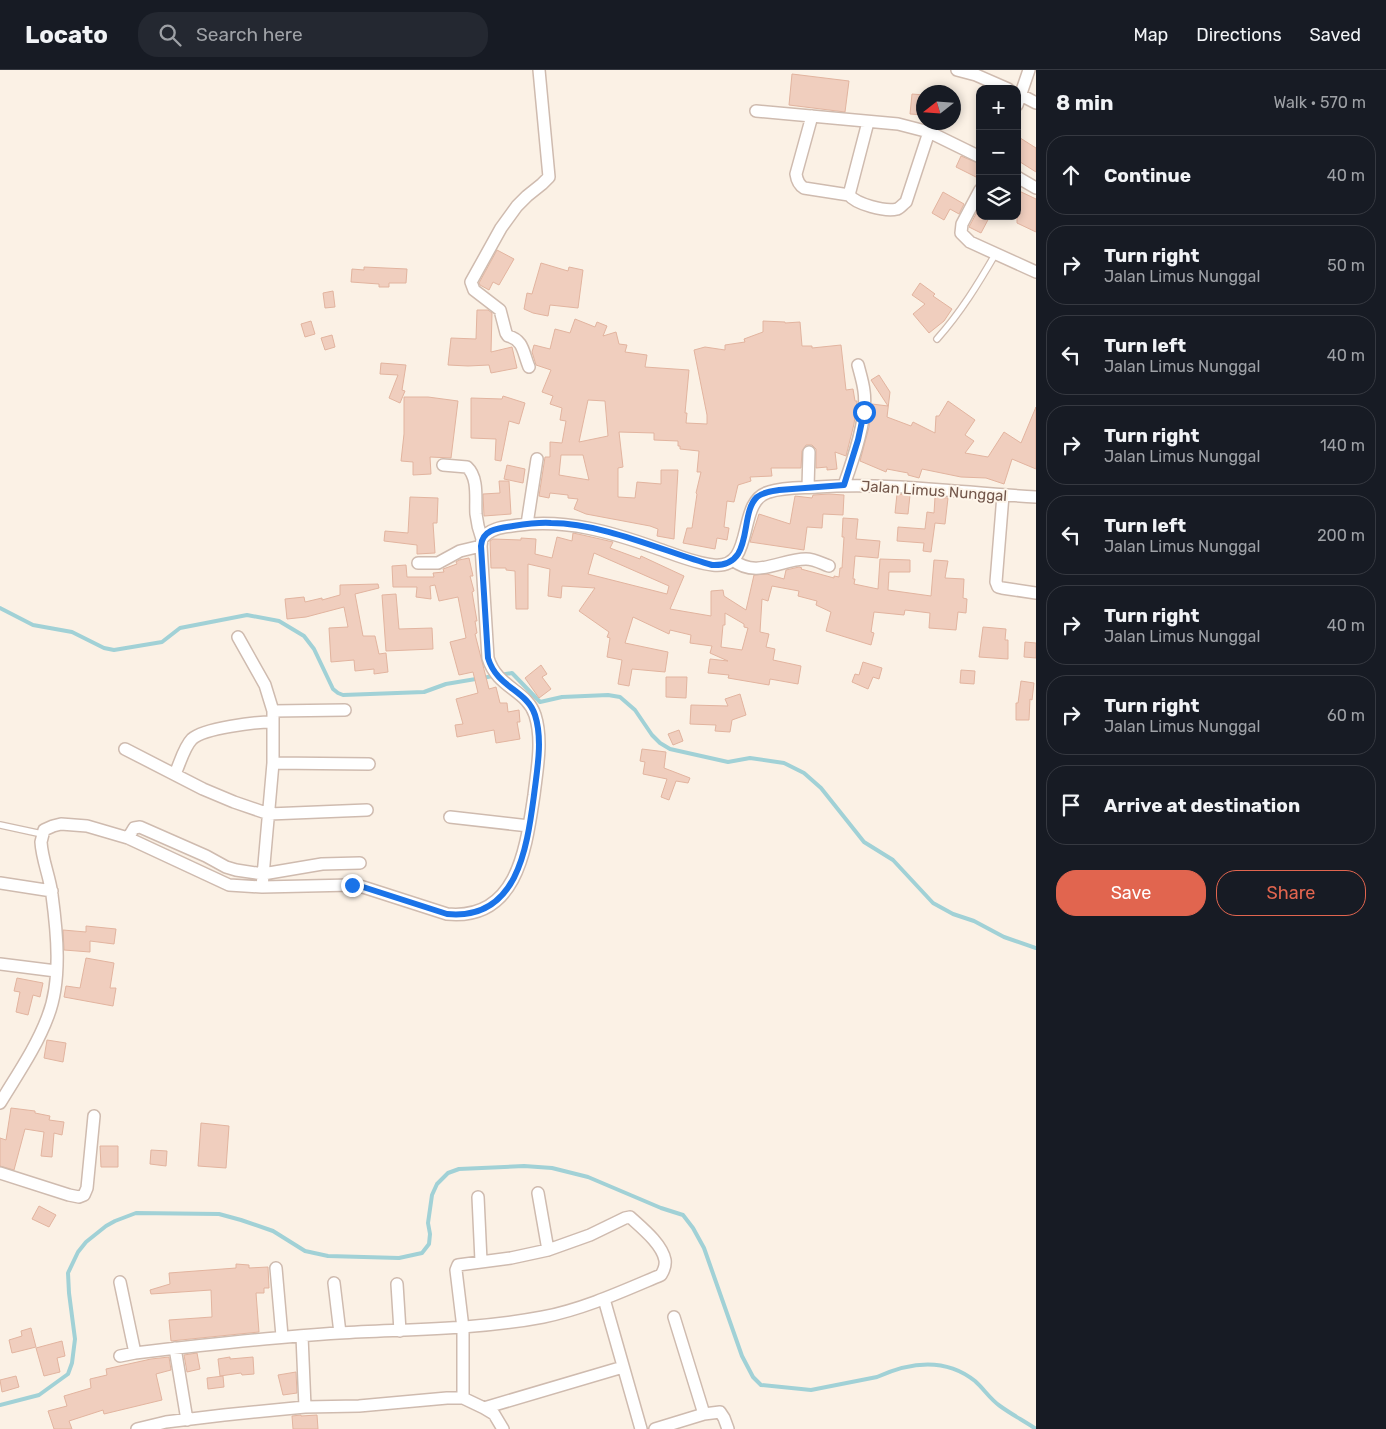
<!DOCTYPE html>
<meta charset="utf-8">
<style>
:root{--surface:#171b24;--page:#242831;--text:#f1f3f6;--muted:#9ea1a6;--line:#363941;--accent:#e1654f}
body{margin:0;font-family:Rubik,sans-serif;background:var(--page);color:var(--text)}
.controls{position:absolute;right:15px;top:15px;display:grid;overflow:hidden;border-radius:10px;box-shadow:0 2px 8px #0003}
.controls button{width:45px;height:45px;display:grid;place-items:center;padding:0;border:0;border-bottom:1px solid var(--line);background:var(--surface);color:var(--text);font:25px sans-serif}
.compass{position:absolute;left:916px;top:15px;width:45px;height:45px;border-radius:50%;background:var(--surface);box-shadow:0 2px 8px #0003;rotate:253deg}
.stop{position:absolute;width:15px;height:15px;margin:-11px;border:4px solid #1a73e8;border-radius:50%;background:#fff}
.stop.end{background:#1a73e8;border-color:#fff;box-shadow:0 1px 5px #0008}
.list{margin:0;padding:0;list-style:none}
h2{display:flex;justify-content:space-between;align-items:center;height:65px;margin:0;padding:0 20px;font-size:21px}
h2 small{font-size:16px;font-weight:400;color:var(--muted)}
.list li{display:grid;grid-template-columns:32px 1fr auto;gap:15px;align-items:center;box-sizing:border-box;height:80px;margin:0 10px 10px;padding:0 10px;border:1px solid var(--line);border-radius:20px}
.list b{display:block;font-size:19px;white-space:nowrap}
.list p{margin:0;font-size:16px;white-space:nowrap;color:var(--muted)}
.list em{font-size:16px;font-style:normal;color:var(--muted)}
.actions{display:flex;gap:10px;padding:15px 20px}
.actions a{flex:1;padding:11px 0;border:1px solid var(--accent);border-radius:20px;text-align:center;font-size:18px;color:var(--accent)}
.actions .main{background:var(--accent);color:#fff}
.icon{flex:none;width:28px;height:28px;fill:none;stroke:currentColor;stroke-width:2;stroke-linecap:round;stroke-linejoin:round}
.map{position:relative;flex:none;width:1036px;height:1359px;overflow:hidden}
header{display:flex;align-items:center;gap:30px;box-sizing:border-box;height:70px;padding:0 25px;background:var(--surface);border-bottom:1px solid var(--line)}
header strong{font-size:24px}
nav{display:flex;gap:28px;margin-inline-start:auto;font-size:18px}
.search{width:350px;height:45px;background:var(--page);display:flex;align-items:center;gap:12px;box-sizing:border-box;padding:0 18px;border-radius:20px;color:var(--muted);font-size:19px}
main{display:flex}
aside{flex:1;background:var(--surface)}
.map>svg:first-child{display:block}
</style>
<header>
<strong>Locato</strong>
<div class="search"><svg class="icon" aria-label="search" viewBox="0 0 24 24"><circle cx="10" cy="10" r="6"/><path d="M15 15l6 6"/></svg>Search here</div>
<nav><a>Map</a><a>Directions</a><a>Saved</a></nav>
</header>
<main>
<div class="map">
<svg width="1036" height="1359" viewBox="0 0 1036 1359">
<rect width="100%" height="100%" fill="#fbf1e5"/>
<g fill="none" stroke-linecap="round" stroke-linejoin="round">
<path stroke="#a1d1d6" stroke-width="4" d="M0,538L33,555L72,562L104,578L114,580L162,572L180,558L247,545L279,551L304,566L314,579L333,619L338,623L343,625L424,622L446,614L512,603L540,632L562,627L608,625L620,627L635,640L652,665L660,673L670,679L728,692L750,688L784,693L804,703L821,718L864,772L893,790L933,833L953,844L974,851L1004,867L1036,878
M0,1335L39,1325L68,1304L72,1293L75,1269L69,1223L68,1203L78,1182L86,1172L106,1156L115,1151L136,1143L219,1144L241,1150L273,1161L305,1181L328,1186L399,1188L422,1183L429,1174L430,1164L428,1153L432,1125L437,1114L448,1103L459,1099L524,1096L552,1098L588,1107L661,1138L683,1145L693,1158L704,1178L742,1286L753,1307L761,1315L811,1320L877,1307C910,1292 945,1287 975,1311C984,1319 990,1329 1000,1336C1011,1344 1024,1351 1036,1359"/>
</g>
<path fill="#f0cebe" stroke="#e2b49f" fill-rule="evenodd" d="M792,4L849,11L845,42L789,35Z
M912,24L924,25V45L910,44Z
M1017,66L1036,78V102L1017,90Z
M961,86L980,94V109L956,97Z
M1017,120L1036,129V162L1017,153Z
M943,122L964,134L959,144L950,139L944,150L932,143Z
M978,140L980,141V146H990L981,163L969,157Z
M497,180L514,189L499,215L493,212L489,220L480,215L479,213Z
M541,193L568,201L569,197L583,200L578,238L550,235L548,246L533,243L524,239L527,223L532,224Z
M364,197L407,199L406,213H389V217H379V214L351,212L352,199L364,200Z
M920,213L935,224L933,226L952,239L944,251L929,263L913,244L925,234L912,225Z
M333,221L335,237L325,238L323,223Z
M477,240H488L492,243L491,282L512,277L517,298L491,303L489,295L468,296L448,295L451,268L476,269Z
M575,249L595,257L597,252L607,256L603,266L616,262L619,274L627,275L625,282L647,285L645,297L689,300L685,343H687L686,353L707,354V345L694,280L705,277L725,280V275L745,272L744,269L763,262V251L785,252V253L800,252L802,276H812V278L841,275L846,320L853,319L855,331H857L854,354L846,386L835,382L837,399L827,400V397L816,398V379L812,375H806L802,381L801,398H771L772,406L750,407L751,411L738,415L734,432L727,431L724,457L729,458L727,470L717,468L715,479L683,473L687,458H692L697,424L696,423L701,402H697L699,381L680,379V376H678V371L654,370V363L619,362L623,397L618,398V427L635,428L637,412L661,414V400H678L674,469L657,466L658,459L650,456L586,444L574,439L578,429L568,428V425L550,423L549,428L539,426L545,387H550V372L562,373L566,351L560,350L562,338L550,334L553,326L542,322L551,300L536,295L532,282L534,275L550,279L555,259L570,263ZM588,330L605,331L608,366L579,372ZM561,385H583L589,410L559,405Z
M311,251L315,264L305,267L301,254Z
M332,265L335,277L325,280L321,268Z
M381,293L406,295L402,320L405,321L400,333L389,328L398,305L380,304Z
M879,305L890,322L887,347L911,356L913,352L935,363L936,346H939L948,331L975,350L965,365L974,371L965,383L988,387L1004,362L1021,373L1036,337V399L1012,389L1004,414L986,408L961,407L922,399L919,408L908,405V403L887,399L886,402L860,391L869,357L872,334L888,336L871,310Z
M503,326L525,333L519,354L509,351L501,391L495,390L496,369L471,368V328L502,329Z
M404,327H428L458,331L451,388L430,387L431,404L413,405V392L401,391L404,364Z
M507,395L525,399L523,413L504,409Z
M499,411H509L511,444L484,446L483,424L500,423Z
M829,424L844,425L843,445L823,444L822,458L807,457L804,480L750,472L759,444L790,454L795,426L812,428L813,425Z
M897,424L910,425L908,444L895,443Z
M410,427L438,428L437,453H433L435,483L417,484V475L384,471L385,461L408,463Z
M935,427L948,428L945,454L935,453L931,482L923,481L924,473L897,471L898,457L925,459L927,442L934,443Z
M843,448L858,449L856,469L880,471L878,488L855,486L853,509H855L854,514L878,519L880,489L910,490V502H889L888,520L931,526L934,490L948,491L945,508L964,509L963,528L967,529L966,543L958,542L956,560L929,558L930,543L905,540L904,545L874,542L871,562L874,563L871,575L826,561L831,542L816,535L817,531L798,526L799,521L772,516L768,531L762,529L760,562L769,564L766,577L775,579L773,590L801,596L798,614L770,609L769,615L728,608L729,605L708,603L710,589L728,591L710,583L712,576L690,573L691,565L670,560L669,564L633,547L625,573L668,582L665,602L632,599L629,616L618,614L622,590L607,587L610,568L607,567L609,562L579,541L595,518L562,516L561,528L548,526L550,499L528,494V539H516L515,501L506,500V498H491L490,471L493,469L521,470V468L536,469L535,484L552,488L557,467L572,471L573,463L587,466L613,472L610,478L640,489L641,486L684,506L670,539L711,546V521L723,520L724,526L746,540L754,505L767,504L784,509L786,500L799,497L802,498L801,499L834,508V506L839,507L840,498H842L844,467H842ZM594,483L669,516L667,524L588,504ZM725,543L744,554V557L748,558L742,580L721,577L723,555H725Z
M469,488L473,506H470L474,521L472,522L477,551H475L477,563L475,564L489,619L496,617L500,633H507L508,642L519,640L520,652H517L520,669L496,673L494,660L457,667L455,655L463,654L456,629L478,623L473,602L459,605L450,572L466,568L458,527L439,531L435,515L430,516L431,529L416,527L417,517H393L392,496L406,495L407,507H434L433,503L444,502L443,499L457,494L456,492L459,490Z
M378,514L379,518L355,524L363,566H375L379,584L386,583L388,602L374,604V599L355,601L354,590L331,592L329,558L348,557L344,537L306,547L287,549L285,529L304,527L305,532L322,528V530L340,525V515Z
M396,524L399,559L432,558L433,579L386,581L382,525Z
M983,557L1006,559L1005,570H1008V589L979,587Z
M1025,572L1036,573V588L1024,587Z
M863,592L882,598L879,609L873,607L868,619L852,612L855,604L859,605Z
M541,595L547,604L542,607L551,619L539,628L525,608Z
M961,600L975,601L974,614L960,613Z
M666,607H687L686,628L666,627Z
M1021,611L1034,613L1032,630L1030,629L1029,650H1016V633H1018Z
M740,624L746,645L732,650L730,662L715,661L716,655L690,654L691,635L728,636L725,629Z
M679,660L683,671L673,675L668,664Z
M642,679L666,682L664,698L690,708L688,713L676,711L669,730L661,727L667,709L643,704L645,692L640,691Z
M86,856L116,859L114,874L90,871V882L64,880L63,860L86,862Z
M86,888L114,893L110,918H116L113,936L64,927L66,916L80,918Z
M17,908L43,913L40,927L33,925L28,945L16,942L20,922L14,921Z
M47,970L66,973L63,992L44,988Z
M11,1038L35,1041V1043L50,1046L49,1050L64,1052L62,1065L54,1063L52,1087L41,1086L44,1062L25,1059L14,1100L0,1096V1068L6,1070Z
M201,1053L229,1056L226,1098L198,1096Z
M100,1076H118V1097H101Z
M151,1080L167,1081L166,1096L150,1094Z
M39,1136L56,1145L49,1157L32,1149Z
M236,1194L249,1195V1198L268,1197L269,1218H264V1223H256L259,1262L171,1271L169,1250L212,1247L211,1220L151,1224L150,1220L170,1214L169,1203L236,1198Z
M31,1258L36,1277L12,1283L9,1270L22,1266L21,1261Z
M62,1271L65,1286L57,1288L60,1302L44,1306L36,1278Z
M197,1283L200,1299L187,1302L184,1285Z
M169,1287L171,1300L156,1304L162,1330L104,1344L103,1340L69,1351L72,1359H54L48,1341L67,1336L64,1326L91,1318L90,1309L107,1305L106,1299L151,1289Z
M230,1287V1289L253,1287L254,1304L242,1305L241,1303L220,1306L218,1289Z
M296,1302L297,1323L283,1325L278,1305Z
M16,1306L19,1317L2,1322L0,1310Z
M223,1306L224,1317L208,1319L207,1308Z
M301,1345V1346L317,1345L318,1359H293L292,1346Z"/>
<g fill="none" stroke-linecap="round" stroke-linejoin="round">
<g stroke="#cfbbaf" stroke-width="8">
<path id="lane" d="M937,269C961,242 978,214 996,183
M0,755L42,764"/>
</g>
<g stroke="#cfbbaf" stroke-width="14">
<path id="street" d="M957,0L976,5L1008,19
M1017,23L1036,33
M1017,35L1029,0
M756,41L898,54L929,62L980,87
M812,46L796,104C797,111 799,115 804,118L849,125
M868,52L849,125C856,134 885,142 897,139C900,138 903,134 906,132L929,62
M1017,107L1036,118
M980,120L962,154L961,163L970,172L1036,202
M529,297C523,283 524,270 508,266L506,263L500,240L474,220L471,212L501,158L517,136L527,126L542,114L549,107L539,0
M443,395L467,397C479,408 475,430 476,444C477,453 479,461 482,469
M844,415C853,390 868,347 864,321C863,312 860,303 858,295
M808,417L809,382
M1003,425L996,512L998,517L1002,518L1036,523
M527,454L537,389
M733,490C756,509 781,489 806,489C814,489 821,493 829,496
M418,493H438L460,481L481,476
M238,567L265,615L273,641V693L262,817
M273,641L345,640
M125,679L203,719L234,732L269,744L367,740
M273,693L369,694
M175,704C180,693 184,677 192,669C204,658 256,652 272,652
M450,747L529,756
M128,768L134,758L140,757L206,786L226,797L236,800L263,804L322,794L360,793
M0,813L52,821
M0,894L56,901
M0,1033C17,1005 37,976 48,946C62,910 57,862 52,825C50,807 42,790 41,772L44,760L53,756L61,754L87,756L128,768L229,815L262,817L352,815L363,817L447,844C518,851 526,777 534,725C537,699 543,670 535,645C527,620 497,618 488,588L481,476L482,469C491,457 505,457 519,455C567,449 611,462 656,478C674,484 694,493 713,495C757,500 735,431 769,422C784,417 802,418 817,417C891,412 963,423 1036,427
M0,1103L69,1125L79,1127L84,1125L87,1118L94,1046
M538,1123L548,1180
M478,1127L481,1191
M276,1198L282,1266
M120,1212L135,1283
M334,1213L340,1263
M397,1214L400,1261
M604,1229L641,1359
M674,1247L704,1344L720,1342L724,1348L728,1359
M302,1266L305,1337
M175,1278L187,1350
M120,1286L135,1283C203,1275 271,1267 339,1263C407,1259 475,1260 543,1247C584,1239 623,1221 661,1205C664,1200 666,1196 665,1190C662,1174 642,1158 630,1147L625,1148L590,1165L548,1180L511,1188L458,1195L456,1200L463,1258V1328
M484,1338L623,1297
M137,1359L166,1352L224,1345L305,1337L359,1336L447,1328H463L484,1338L494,1344L503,1359
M655,1359L704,1344"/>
</g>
<use href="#lane" stroke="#fff" stroke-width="5.5"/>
<use href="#street" stroke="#fff" stroke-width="11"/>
</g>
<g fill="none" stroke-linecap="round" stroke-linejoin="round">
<path stroke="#1a73e8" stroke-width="6" d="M352,815L363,817L447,844C518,851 527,777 534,725C537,700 543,670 535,645C527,620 497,618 488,588L481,476C482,459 499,458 513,456C526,454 539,452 551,453C602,453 663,481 712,495C756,497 738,445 757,427C763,422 772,421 779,420L844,415L858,370L864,342"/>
</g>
<g text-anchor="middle" stroke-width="4" stroke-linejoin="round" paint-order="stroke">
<g font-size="15" fill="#73574b" stroke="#fef6eb">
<text transform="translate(934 421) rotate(4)" y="5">Jalan Limus Nunggal</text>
</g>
</g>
</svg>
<div class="controls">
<button>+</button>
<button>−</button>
<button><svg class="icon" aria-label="layers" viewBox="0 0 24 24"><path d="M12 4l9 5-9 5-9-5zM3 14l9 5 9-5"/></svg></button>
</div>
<svg class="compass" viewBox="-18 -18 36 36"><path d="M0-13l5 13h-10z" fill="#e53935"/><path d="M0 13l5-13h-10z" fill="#9ea1a6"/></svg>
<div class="stop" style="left:864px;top:342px"></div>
<div class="stop end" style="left:352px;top:815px"></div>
</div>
<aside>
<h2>8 min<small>Walk · 570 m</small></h2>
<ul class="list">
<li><svg class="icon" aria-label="ahead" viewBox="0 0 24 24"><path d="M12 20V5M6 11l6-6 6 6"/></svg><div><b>Continue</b></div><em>40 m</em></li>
<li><svg class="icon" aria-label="right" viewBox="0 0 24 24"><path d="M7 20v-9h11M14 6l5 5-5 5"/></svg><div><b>Turn right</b><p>Jalan Limus Nunggal</p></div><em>50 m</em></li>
<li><svg class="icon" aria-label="left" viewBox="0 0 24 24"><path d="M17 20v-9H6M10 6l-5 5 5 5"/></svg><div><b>Turn left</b><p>Jalan Limus Nunggal</p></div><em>40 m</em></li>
<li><svg class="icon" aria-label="right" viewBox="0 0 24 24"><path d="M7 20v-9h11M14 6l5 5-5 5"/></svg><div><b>Turn right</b><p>Jalan Limus Nunggal</p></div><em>140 m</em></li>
<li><svg class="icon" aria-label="left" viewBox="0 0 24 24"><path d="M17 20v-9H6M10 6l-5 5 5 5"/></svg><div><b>Turn left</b><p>Jalan Limus Nunggal</p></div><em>200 m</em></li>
<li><svg class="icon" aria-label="right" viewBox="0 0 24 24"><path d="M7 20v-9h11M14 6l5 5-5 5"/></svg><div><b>Turn right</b><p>Jalan Limus Nunggal</p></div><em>40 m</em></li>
<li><svg class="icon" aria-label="right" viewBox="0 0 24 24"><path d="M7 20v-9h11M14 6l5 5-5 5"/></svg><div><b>Turn right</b><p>Jalan Limus Nunggal</p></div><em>60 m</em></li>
<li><svg class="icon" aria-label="arrive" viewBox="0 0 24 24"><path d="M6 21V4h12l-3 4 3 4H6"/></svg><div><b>Arrive at destination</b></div></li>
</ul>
<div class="actions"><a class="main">Save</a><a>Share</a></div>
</aside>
</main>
